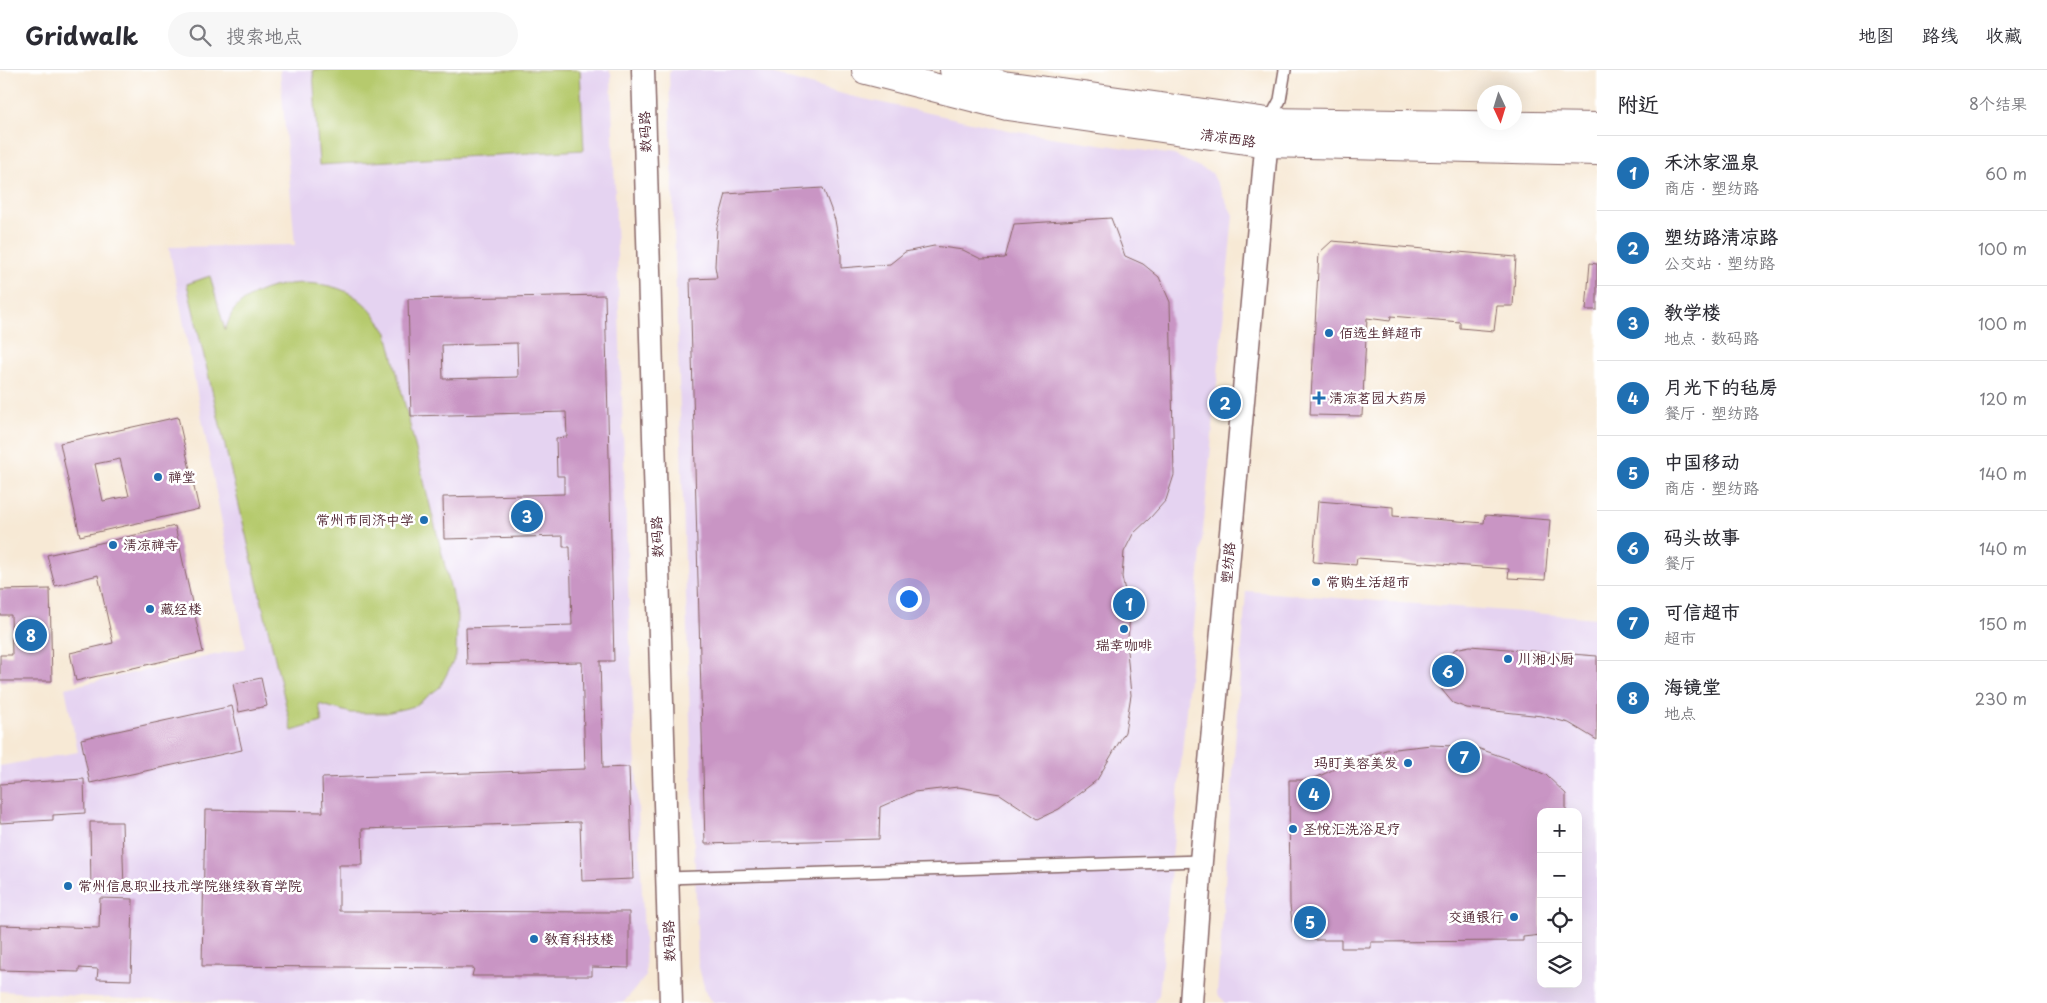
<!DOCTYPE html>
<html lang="zh">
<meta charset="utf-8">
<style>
:root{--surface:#fff;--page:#f7f7f7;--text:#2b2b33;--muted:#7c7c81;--line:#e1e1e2;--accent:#1f6fb2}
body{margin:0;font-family:"Playpen Sans","LXGW WenKai TC",sans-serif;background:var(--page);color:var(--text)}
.controls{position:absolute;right:15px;bottom:15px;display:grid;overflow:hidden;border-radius:10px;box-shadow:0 5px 20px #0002}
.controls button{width:45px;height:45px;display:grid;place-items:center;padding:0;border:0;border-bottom:1px solid var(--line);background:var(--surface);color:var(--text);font:25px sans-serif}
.compass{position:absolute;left:1477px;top:15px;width:45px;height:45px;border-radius:50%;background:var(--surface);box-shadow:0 5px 20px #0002;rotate:176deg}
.you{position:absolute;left:908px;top:528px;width:18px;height:18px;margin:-12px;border:4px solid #fff;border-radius:50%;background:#1a73e8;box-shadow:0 0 0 8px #1a73e833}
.badge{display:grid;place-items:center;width:32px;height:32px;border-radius:50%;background:var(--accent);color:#fff;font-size:16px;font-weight:700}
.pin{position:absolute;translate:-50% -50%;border:2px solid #fff;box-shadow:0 1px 5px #0006}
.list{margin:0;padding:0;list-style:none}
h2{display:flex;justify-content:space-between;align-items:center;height:65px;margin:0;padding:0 20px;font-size:21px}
h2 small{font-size:16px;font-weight:400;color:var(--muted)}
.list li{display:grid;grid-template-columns:32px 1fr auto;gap:15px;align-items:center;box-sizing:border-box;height:75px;padding:0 20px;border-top:1px solid var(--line)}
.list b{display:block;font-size:19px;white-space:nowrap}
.list p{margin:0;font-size:16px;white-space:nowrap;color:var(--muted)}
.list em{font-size:16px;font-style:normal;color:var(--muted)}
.icon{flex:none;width:28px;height:28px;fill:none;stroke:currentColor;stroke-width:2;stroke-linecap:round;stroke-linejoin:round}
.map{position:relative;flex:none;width:1597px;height:933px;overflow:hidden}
header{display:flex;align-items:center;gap:30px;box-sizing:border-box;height:70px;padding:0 25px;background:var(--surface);border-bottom:1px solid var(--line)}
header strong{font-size:24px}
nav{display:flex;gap:28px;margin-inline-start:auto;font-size:18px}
.search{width:350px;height:45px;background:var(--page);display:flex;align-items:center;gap:12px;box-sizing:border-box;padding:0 18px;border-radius:28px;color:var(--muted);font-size:19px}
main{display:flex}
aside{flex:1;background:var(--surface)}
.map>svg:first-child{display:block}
</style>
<header>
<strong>Gridwalk</strong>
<div class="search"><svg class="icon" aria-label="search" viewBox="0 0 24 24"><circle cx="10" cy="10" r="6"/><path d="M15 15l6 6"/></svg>搜索地点</div>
<nav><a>地图</a><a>路线</a><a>收藏</a></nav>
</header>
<main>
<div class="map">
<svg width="1597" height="933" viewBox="0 0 1597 933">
<rect width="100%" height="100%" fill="#fff"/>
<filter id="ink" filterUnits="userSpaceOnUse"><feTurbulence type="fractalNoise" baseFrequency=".02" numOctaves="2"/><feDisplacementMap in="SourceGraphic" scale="10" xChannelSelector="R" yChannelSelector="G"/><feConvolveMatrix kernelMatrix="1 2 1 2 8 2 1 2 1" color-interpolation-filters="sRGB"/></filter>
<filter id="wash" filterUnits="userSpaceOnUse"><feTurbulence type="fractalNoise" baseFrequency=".0096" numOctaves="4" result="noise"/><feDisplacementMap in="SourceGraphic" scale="20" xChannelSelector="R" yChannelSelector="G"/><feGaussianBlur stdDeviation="1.12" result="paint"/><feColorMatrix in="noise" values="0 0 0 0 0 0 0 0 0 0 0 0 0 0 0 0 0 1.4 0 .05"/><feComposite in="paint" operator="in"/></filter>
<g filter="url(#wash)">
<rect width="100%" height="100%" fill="#f7e9d5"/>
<path fill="#e5d3f1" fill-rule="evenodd" d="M280,0H609L611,3L630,571L646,906L623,933H271L157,931L0,921V696L78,682L65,618L246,578L169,177L295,175Z
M672,0H757L850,26L1017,62L1174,85L1212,103L1233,145L1159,925L1153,933H714L706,924L698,894L669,3Z
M1246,521L1597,548V933H1226L1217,924ZM1541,742H1578V914H1541Z"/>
<path fill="#b6ca6d" stroke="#80744c" d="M313,0H580L584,80L319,95Z
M210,206L225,260C228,254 230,245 234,240C258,210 319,206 351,224C368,234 376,247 387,263L457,544L456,586L440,617L415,636L386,643H351L319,634L322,652L292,661L187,214Z"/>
<g id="blocks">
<path fill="#c995c4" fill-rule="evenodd" d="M823,118L835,150L841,185V198L890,194L905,182L934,176L963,180L981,189L1005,188L1014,154L1111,148L1125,186L1143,194L1159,207L1170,232L1174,405L1166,430L1150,448L1133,464L1124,482L1122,507L1130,544L1127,581L1131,625L1125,662L1097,710L1059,739L1038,749L1000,724L958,717L914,722L880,737L879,769L705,774L690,209L717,208L715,196L717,157L726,124Z
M1332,171L1516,187L1513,236H1497L1494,261L1460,258V252L1391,246L1390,251L1367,248L1362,346L1310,345L1319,183Z
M1590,193L1597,194V240H1586Z
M605,225L614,591H600L603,698L629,697L633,809L582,811L580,752L362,759L363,795H339V841L629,842V898L592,897V906H472L474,898L202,896L205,740L323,742L322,708L585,699L582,592L467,594L466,558L572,555L570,477H563V466L444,469L443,427L564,424V406H557L556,368L567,367L566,342L411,346L408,229ZM517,273L518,307L443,309L442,275Z
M178,347L199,439L80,466L60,373ZM120,389L129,426L103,431L95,394Z
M1318,431L1393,437V446L1484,453L1485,445L1550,450L1545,510L1508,508L1509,499L1357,488L1356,495L1313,492Z
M175,456L203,582L76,611L70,583L113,573L98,505L55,516L47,485Z
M50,519L52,611H0V585H12L11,545H0V520Z
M1470,576L1597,586V670L1569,653L1542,646L1467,638L1453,633L1442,620L1439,605L1445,590L1455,579Z
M261,608L267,636L239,642L233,614Z
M232,636L242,680L90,713L81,669Z
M1431,675L1474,677L1512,690L1546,705L1566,724V742H1541V865L1523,867V871L1371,872V878H1341V870H1314L1301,864L1292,852L1290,835L1289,710H1311L1345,694L1386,680Z
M84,709L85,743L53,745V750L0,753V714Z
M90,752H122L124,822H91Z
M100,828L133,829L131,910L97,909L98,899L79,898V902L0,900V855L99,858Z"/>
</g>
</g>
<g filter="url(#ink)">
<use href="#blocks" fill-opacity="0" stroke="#876666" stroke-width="1"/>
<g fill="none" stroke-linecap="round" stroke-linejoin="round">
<g stroke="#876666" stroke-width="14">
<path id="service" d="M1269,51L1280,30L1285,0
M667,808L1201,791"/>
</g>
<g stroke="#876666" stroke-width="25">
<path id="minor" d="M643,0L671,933
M1191,933L1201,791L1268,57"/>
</g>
<g stroke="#876666" stroke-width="30">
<path id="tertiary" d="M866,0L1007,36L1267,73L1597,81
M954,0L1003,15L1268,52L1597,57"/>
</g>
<use href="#service" stroke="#fff" stroke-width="11"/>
<use href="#minor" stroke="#fff" stroke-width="22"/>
<use href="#tertiary" stroke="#fff" stroke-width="28"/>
</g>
</g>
<g fill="#1f6fb2" stroke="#fff" stroke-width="2">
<circle cx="1329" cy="263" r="5"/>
<path d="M1316.5 320.5h5v5h5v5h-5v5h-5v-5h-5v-5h5z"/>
<circle cx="158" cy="407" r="5"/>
<circle cx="424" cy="450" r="5"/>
<circle cx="113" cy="475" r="5"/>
<circle cx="1316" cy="512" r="5"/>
<circle cx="150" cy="539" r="5"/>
<circle cx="1124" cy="559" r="5"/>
<circle cx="1508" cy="589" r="5"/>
<circle cx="1408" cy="693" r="5"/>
<circle cx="1293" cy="759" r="5"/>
<circle cx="68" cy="816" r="5"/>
<circle cx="1514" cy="847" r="5"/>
<circle cx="534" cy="869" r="5"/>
</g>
<g text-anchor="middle" stroke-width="5" stroke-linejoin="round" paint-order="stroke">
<g font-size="14" fill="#4a1f2b" stroke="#fff">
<text transform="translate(645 62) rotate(-92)" y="5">数码路</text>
<text transform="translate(1228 68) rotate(8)" y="5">清凉西路</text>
<text transform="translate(657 467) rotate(-92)" y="5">数码路</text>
<text transform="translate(1228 493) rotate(-85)" y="5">塑纺路</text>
<text transform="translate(669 871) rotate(-92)" y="5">数码路</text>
</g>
<g font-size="14" fill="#4a1f2b" stroke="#fff" text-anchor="start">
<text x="1339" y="268">佰选生鲜超市</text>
<text x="1329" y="333">清凉茗园大药房</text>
<text x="168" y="412">禅堂</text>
<text x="414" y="455" text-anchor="end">常州市同济中学</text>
<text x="123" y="480">清凉禅寺</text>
<text x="1326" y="517">常购生活超市</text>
<text x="160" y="544">藏经楼</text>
<text x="1124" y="580" text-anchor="middle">瑞幸咖啡</text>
<text x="1518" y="594">川湘小厨</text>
<text x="1398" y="698" text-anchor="end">玛盯美容美发</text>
<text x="1303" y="764">圣悦汇洗浴足疗</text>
<text x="78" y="821">常州信息职业技术学院继续教育学院</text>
<text x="1504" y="852" text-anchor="end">交通银行</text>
<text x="544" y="874">教育科技楼</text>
</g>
</g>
</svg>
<div class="controls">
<button>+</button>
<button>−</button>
<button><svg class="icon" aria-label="locate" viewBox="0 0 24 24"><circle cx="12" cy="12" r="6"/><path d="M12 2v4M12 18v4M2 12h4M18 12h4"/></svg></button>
<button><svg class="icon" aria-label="layers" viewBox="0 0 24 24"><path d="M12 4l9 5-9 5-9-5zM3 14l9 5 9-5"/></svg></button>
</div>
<svg class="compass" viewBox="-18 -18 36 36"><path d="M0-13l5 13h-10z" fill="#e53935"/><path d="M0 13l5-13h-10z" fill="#7c7c81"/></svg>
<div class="you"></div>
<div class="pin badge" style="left:1129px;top:534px">1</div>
<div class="pin badge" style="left:1225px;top:333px">2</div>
<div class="pin badge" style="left:527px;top:446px">3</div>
<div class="pin badge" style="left:1314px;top:724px">4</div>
<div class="pin badge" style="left:1310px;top:852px">5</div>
<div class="pin badge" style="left:1448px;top:601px">6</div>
<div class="pin badge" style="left:1464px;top:687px">7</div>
<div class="pin badge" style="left:31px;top:565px">8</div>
</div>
<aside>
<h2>附近<small>8个结果</small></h2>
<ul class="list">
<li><span class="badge">1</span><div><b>禾沐家温泉</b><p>商店 · 塑纺路</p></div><em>60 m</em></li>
<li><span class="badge">2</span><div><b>塑纺路清凉路</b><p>公交站 · 塑纺路</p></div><em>100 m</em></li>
<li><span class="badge">3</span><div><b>教学楼</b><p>地点 · 数码路</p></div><em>100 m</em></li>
<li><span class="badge">4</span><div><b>月光下的毡房</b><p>餐厅 · 塑纺路</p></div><em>120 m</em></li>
<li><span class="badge">5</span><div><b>中国移动</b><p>商店 · 塑纺路</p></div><em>140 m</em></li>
<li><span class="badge">6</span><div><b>码头故事</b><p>餐厅</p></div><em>140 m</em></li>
<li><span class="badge">7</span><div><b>可信超市</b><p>超市</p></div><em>150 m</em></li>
<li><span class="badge">8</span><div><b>海镜堂</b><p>地点</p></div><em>230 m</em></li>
</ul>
</aside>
</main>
